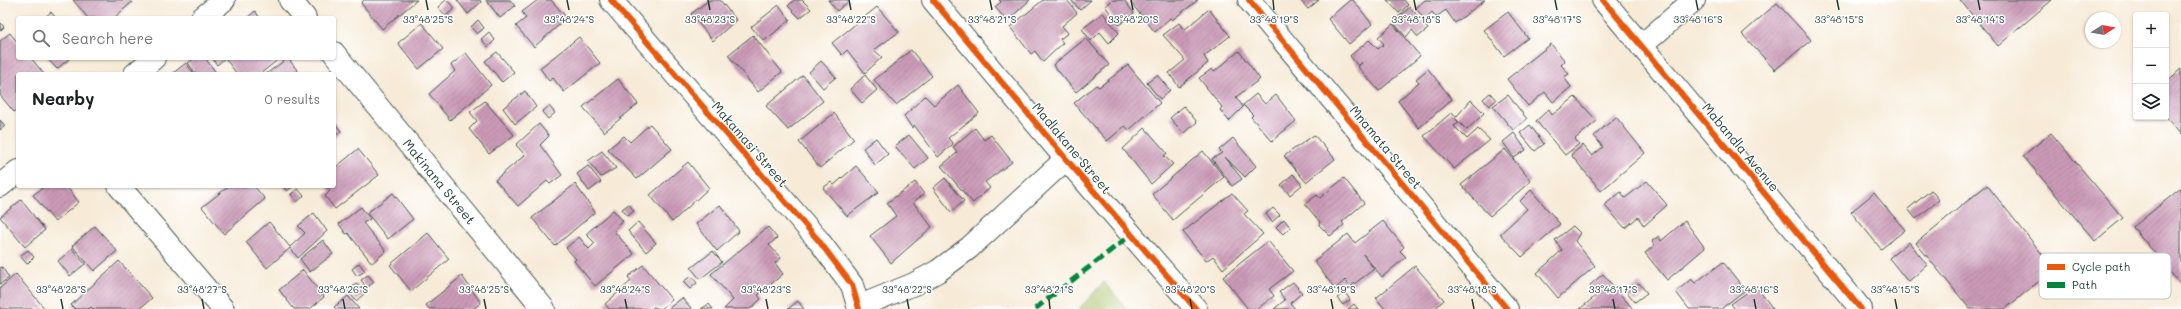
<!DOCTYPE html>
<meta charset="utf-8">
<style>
:root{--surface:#fff;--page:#f2f2f2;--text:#202124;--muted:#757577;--line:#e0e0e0}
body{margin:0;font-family:Mali,sans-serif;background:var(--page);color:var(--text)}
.controls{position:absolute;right:12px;top:12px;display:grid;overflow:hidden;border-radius:4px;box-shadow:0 1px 3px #0004}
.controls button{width:36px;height:36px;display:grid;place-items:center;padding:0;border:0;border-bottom:1px solid var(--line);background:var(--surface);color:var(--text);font:20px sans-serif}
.compass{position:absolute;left:2085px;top:12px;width:36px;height:36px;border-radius:50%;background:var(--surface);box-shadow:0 1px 3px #0004;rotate:79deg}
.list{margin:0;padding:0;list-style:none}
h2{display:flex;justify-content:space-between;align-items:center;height:52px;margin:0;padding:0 16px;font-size:17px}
h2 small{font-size:13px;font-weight:400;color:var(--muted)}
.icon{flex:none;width:22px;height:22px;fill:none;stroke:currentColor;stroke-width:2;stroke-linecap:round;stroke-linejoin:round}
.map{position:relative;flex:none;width:2181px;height:309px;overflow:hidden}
.search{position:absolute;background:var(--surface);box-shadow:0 1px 3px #0004;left:16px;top:16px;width:320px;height:44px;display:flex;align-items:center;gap:10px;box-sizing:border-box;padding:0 14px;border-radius:4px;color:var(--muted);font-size:15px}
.panel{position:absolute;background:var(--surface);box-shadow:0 1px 3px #0004;left:16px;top:72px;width:320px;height:116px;border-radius:4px}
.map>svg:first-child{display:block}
</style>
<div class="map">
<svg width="2181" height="309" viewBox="0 0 2181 309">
<defs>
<pattern id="building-hatch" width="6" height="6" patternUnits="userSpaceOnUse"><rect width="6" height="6" fill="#cb9ab7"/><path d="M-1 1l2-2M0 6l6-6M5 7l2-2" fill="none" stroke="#a47f96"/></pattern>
</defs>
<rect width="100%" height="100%" fill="#fff"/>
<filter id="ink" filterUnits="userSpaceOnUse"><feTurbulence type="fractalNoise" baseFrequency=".025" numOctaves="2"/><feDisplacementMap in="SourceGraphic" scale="8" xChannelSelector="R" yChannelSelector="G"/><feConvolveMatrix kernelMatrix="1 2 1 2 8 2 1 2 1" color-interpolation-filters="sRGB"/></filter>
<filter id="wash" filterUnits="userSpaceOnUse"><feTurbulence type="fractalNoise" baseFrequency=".012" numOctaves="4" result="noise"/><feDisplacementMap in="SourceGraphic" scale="16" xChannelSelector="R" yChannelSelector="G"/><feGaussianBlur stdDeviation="0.9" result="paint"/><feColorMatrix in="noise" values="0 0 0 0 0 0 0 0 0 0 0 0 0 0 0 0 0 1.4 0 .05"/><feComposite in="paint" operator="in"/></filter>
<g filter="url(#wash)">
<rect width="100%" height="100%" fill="#f7ebd8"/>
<path fill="#a6bf65" stroke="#627e4c" d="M1104,282L1127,309H1079Z"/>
<g id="blocks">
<path fill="url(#building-hatch)" d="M73,0H130L132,2L114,18H88Z
M364,0H417L382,29L361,3Z
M446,0L455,8L446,16L438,7Z
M457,0H480L481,2L468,14Z
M486,0H510L515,6L500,18Z
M538,0H551L567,18L534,47L516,26L526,18L522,12Z
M709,0H720L736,20L713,41L691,14Z
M794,0H802L811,9L800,18L788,6Z
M828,0H850L837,11Z
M999,0H1030L1007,21L995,7L1001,2Z
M1043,0H1067L1077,13L1062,26L1068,33L1060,39L1063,43L1043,62L1035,51L1031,54L1010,27Z
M1071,0H1091L1080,10Z
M1113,0H1124L1134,13L1119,25L1105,6Z
M1134,0H1198L1172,20L1170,18L1155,32L1131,3Z
M1300,0H1319L1308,9Z
M1350,0H1353L1372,24L1349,44L1328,19Z
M1387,0H1404L1408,5L1399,13Z
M1425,0H1485L1455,23L1446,10L1436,17L1432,12L1424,19L1416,8Z
M1960,0H2052L1998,46Z
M1777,3L1811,40L1775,70L1742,34Z
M779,5L790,20L764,41L751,27Z
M877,7L899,32L874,50L882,57L865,73L847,50L842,55L832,43Z
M1410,7L1428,29L1418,37L1412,30L1406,37L1393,22Z
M1209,9L1230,36L1204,56L1208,63L1179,87L1169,73L1185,60L1163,35L1179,23L1184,30Z
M255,11L260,18H247Z
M51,12L56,18H44Z
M1508,12L1528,38L1504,56L1484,30Z
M1103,13L1119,33L1109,43L1100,32L1091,41L1082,29Z
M478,20L484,28L477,34L471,27Z
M0,22L4,27L0,31Z
M422,23L443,49L419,69L398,43Z
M1393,24L1420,56L1379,91L1358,67L1362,62L1358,66L1350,56L1369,40L1378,49L1384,44L1378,37Z
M489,32L495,40L488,47L481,39Z
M10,33L18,43V58H31L44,74H18V109L14,112L0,95V41Z
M753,35L782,72L758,92L728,55Z
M579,37L600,63L564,92L553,78L549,81L540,68Z
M1086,38L1109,65L1076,92L1053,65Z
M1551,44L1565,61L1561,65L1569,74L1564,77L1571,87L1553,102L1545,92L1528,106L1507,79Z
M911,50L932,76L896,105L874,80Z
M1239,51L1260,79L1236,97L1243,107L1229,121L1220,110L1222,107L1199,78L1212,69L1214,72Z
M497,52L514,72L502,82L485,61Z
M466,53L491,85L450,120L429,94L455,71L451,65Z
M47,58H70L57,69Z
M195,58H205L217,74H196L188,63Z
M212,58H280L260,74H237L225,58L217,65Z
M288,58L300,74H266Z
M821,61L836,77L823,88L809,72Z
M186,63L194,74H172Z
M1128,65L1160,103L1129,130L1125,126L1107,141L1074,103L1096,85L1099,87Z
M1428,69L1452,99L1419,128L1398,101L1419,82L1416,79Z
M2181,69V135L2166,117V82Z
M803,75L823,101L788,130L766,106Z
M865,75L877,90L862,103L850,89Z
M1157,75L1170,90L1160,99L1147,83Z
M618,79L638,104L604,132L583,107Z
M958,85L979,113L948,138L953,144L938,157L914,125L912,128L904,116L925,96L934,105Z
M525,91L536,107L515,124L503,108Z
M1490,93L1496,100L1489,106L1483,99Z
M1256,94L1265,104L1276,95L1296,121L1272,141L1251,117L1253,115L1243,105Z
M1508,95L1527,119L1513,130L1493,106Z
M1575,97L1597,121L1575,139L1579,144L1565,155L1536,121L1549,109L1552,115Z
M1471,100L1484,113L1467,130L1455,118L1459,123L1454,126L1467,139L1478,129L1490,140L1454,169L1424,136L1452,112L1456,117Z
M485,101L514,135L489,154L469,129L477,121L470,112Z
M549,106L555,113L548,119L542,112Z
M1184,106L1197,122L1184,134L1170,118Z
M834,113L854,139L820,168L799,142Z
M1616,117L1645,153L1601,191L1571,155L1583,145L1592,156L1603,147L1594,136Z
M0,120L5,126L0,130Z
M334,122L341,131L334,137Z
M539,124L549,136L540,145L562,175L550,184L547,181L518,206L495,180L525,155L516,145Z
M650,124L672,149L637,179L608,149L624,136L630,142Z
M1530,125L1544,144L1535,151L1520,133Z
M975,128L984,140L991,135L1012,162L985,182L990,188L973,203L941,166L957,153L953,147Z
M1145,128L1167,153L1164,156L1173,164L1151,184L1123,149Z
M1514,133L1526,150L1514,158L1503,142Z
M2051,133L2123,218L2095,241L2023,156Z
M909,135L928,158L915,169L895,146Z
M1314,135L1335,159L1306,182L1284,156Z
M876,138L888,154L875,165L863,148Z
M1233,138L1256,166L1245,177L1225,157L1242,179L1232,186L1212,159L1222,153L1219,150Z
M358,149L379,175L335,209L325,196L330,191L326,186H334V165L336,167Z
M1505,149L1531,181L1490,216L1461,185Z
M602,151L616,168L601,177L588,161Z
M1203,151L1224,177L1173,220L1152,194Z
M688,162L709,188L672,222L650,195Z
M588,166L601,182L589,191L577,174Z
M856,166L879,192L847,216L823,188L831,182L834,185Z
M1293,174L1302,185L1290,195L1281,185Z
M945,178L964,201L951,212L933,188Z
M1344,178L1364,203L1342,222L1344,225L1330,236L1319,225L1320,222L1305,204L1317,195L1320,198Z
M1647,181L1667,205L1644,226L1638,217L1625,228L1605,206L1607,203L1621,192L1625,198Z
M915,182L924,194L913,202L932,227L891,263L870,236L896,216L887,203Z
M575,184L595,212L555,246L532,218Z
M1987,185L2054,269L2005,309H1970L1916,243Z
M45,186H66L79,202L55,222L33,195Z
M229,186H254L265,199L224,234L202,207Z
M283,186H294L287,191Z
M2181,188V285L2133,227Z
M298,189L304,196L297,202L291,194Z
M1531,190L1560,224L1522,257L1500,234L1527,209L1520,201Z
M1931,190L1939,200L1916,219L1908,209Z
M393,193L413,219L388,239L367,213Z
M1232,193L1248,211L1244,214L1263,234L1223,269L1213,256L1206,261L1183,232Z
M1874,193L1905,230L1881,249L1851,212Z
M21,200L45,230L25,247L0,217Z
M629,204L634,211L627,216L622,209Z
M720,205L739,231L717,251L696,224Z
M361,207L370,219L363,223L386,251L372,263L348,233L346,234L339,224Z
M1273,208L1280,215L1272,222L1266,214Z
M613,210L623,221L614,231L634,254L595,286L574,261L576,259L566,248L579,237L589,249L595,243L586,234Z
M314,213L327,231L298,258L290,248L267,268L246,242L269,222L290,247L305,233L298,226Z
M1284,219L1290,227L1283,234L1276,227Z
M1383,221L1404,247L1400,251L1406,257L1382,277L1363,254L1374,269L1350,287L1345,280L1335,289L1314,261L1348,234L1355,243Z
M1685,221L1705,248L1667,280L1645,253L1654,246L1652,241L1659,236L1661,241Z
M638,222L656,243L646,252L628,231Z
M95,226L117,251L94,271L72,246Z
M1573,226L1580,233L1575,241L1595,266L1558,298L1537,273L1562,250L1555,240Z
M768,227L777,238L769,245L781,258L775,263L783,274L758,295L761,299L750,309H724L733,300L711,274Z
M428,233L449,259L411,291L390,265Z
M323,240L333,254L310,272L300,259Z
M1268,241L1293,271L1269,289L1274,296L1257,309H1248L1223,277Z
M1909,242L1927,265L1908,282L1889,258Z
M72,249L85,264L70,276L58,261Z
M28,250L34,257L27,264L20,256Z
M713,251L722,262L700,279L691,268Z
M119,261L152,298L139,309H93L91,307L89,309H75L71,305Z
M1723,262L1745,290L1721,309H1689L1676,292L1691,279L1695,283Z
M359,263L365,271L357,276L352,269Z
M643,265L672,300L661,309L653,307L651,309H609L605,304L631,281L628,277Z
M1415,266L1444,300L1434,309H1385L1376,298Z
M2,267L9,278L0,284V268Z
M303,270L324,297L310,309H294L279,290Z
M16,274L45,309H0V288Z
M1603,274L1633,309H1580L1598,294L1590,285Z
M368,275L374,282L367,288L361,280Z
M462,276L481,303L473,309H429L426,305Z
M691,276L697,283L690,289L683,282Z
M1293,282L1302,293L1290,303L1295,309H1274L1285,300L1279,292Z
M1639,283L1647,293L1635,302L1627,292Z
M356,284L365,293L356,301L348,291Z
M1756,286L1773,309H1735L1731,304Z
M1345,292L1350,300L1343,305L1337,298Z
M348,296L359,309H336L334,307Z
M682,298L692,309H668Z
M798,301L804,309H788Z
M709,304L713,309H701Z
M1354,304L1358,309H1348Z"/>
</g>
</g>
<g filter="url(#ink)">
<use href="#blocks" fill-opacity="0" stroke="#3f574d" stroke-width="1"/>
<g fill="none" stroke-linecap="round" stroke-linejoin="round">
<g stroke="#3f574d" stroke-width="24">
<g id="minor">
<path d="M290,0L305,18"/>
<path d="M611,0L819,241L852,285L859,309"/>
<path d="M933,0L1066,159L1196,309"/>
<path d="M1249,0L1507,309"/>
<path d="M202,18L224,0"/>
<path d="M1641,46L1694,0"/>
<path id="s1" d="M334,53L544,309"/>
<path d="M135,74L154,58"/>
<path d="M0,186L18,171"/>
<path d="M119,186L223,309"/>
<path d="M860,306L914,284L938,271L969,248L1066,159"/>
</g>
</g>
<g stroke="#3f574d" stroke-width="24">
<path id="tertiary" d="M1603,0L1861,309"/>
</g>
<use href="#minor" stroke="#fff" stroke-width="22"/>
<use href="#tertiary" stroke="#fff" stroke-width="22"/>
<path stroke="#00873e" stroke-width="5" stroke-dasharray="10 5" stroke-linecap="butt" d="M1035,309L1132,234"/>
<g stroke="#fff" stroke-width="8">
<path id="cycleway" d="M611,0L819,241L852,285L859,309
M933,0L1066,159L1196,309
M1249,0L1507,309
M1603,0L1861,309"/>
</g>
<use href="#cycleway" stroke="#e8590c" stroke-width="6"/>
</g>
</g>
<path fill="none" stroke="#1f3d34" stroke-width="1.5" d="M426,0L428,10M567,0L569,10M708,0L710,10M849,0L851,10M990,0L992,10M1131,0L1133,10M1273,0L1274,10M1414,0L1416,10M1555,0L1557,10M1696,0L1698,10M1837,0L1839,10M1978,0L1980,10M61,299L63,309M202,299L204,309M343,299L345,309M484,299L486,309M625,299L627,309M766,299L768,309M907,299L909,309M1049,299L1050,309M1190,299L1192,309M1331,299L1333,309M1472,299L1474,309M1613,299L1615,309M1754,299L1756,309M1895,299L1897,309"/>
<g text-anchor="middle" stroke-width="3" stroke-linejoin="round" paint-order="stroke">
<g font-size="13" fill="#1f3d34" stroke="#fff">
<text transform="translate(750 144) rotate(49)" y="5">Makamasi Street</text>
<text transform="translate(1386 147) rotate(50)" y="5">Mnamata Street</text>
<text transform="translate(1741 147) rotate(50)" y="5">Mabandla Avenue</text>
<text transform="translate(1072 148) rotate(50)" y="5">Madlakane Street</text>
<text dy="5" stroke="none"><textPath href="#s1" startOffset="166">Makinana Street</textPath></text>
</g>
</g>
<rect x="2039" y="253" width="132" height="46" rx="6" fill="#fff" stroke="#bcc5c2" stroke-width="1"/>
<rect x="2047" y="264" width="18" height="6" fill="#e8590c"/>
<rect x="2047" y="282" width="18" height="6" fill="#00873e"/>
<g font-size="11" fill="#1f3d34">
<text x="2072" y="271">Cycle path</text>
<text x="2072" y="289">Path</text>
</g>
<g font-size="10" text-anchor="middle" fill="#1f3d34" stroke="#fff" stroke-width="3" stroke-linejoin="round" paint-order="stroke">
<text x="428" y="23">33°48'25"S</text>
<text x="569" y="23">33°48'24"S</text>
<text x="710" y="23">33°48'23"S</text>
<text x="851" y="23">33°48'22"S</text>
<text x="1133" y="23">33°48'20"S</text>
<text x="1274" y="23">33°48'19"S</text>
<text x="1416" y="23">33°48'18"S</text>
<text x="1557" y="23">33°48'17"S</text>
<text x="1698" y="23">33°48'16"S</text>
<text x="1839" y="23">33°48'15"S</text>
<text x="1980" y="23">33°48'14"S</text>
<text x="992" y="23">33°48'21"S</text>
<text x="61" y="293">33°48'28"S</text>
<text x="202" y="293">33°48'27"S</text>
<text x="343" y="293">33°48'26"S</text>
<text x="484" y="293">33°48'25"S</text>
<text x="625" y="293">33°48'24"S</text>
<text x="766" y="293">33°48'23"S</text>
<text x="907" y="293">33°48'22"S</text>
<text x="1049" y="293">33°48'21"S</text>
<text x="1190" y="293">33°48'20"S</text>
<text x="1331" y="293">33°48'19"S</text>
<text x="1472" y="293">33°48'18"S</text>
<text x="1613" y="293">33°48'17"S</text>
<text x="1754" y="293">33°48'16"S</text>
<text x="1895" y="293">33°48'15"S</text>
</g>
</svg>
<div class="controls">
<button>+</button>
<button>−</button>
<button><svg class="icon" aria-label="layers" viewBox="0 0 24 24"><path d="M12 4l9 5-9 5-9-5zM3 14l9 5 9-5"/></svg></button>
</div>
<svg class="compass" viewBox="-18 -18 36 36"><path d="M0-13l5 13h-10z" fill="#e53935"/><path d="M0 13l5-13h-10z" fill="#757577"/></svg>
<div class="search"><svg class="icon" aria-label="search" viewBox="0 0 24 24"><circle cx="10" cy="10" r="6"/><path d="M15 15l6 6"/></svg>Search here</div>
<section class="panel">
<h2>Nearby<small>0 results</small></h2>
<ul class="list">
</ul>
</section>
</div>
